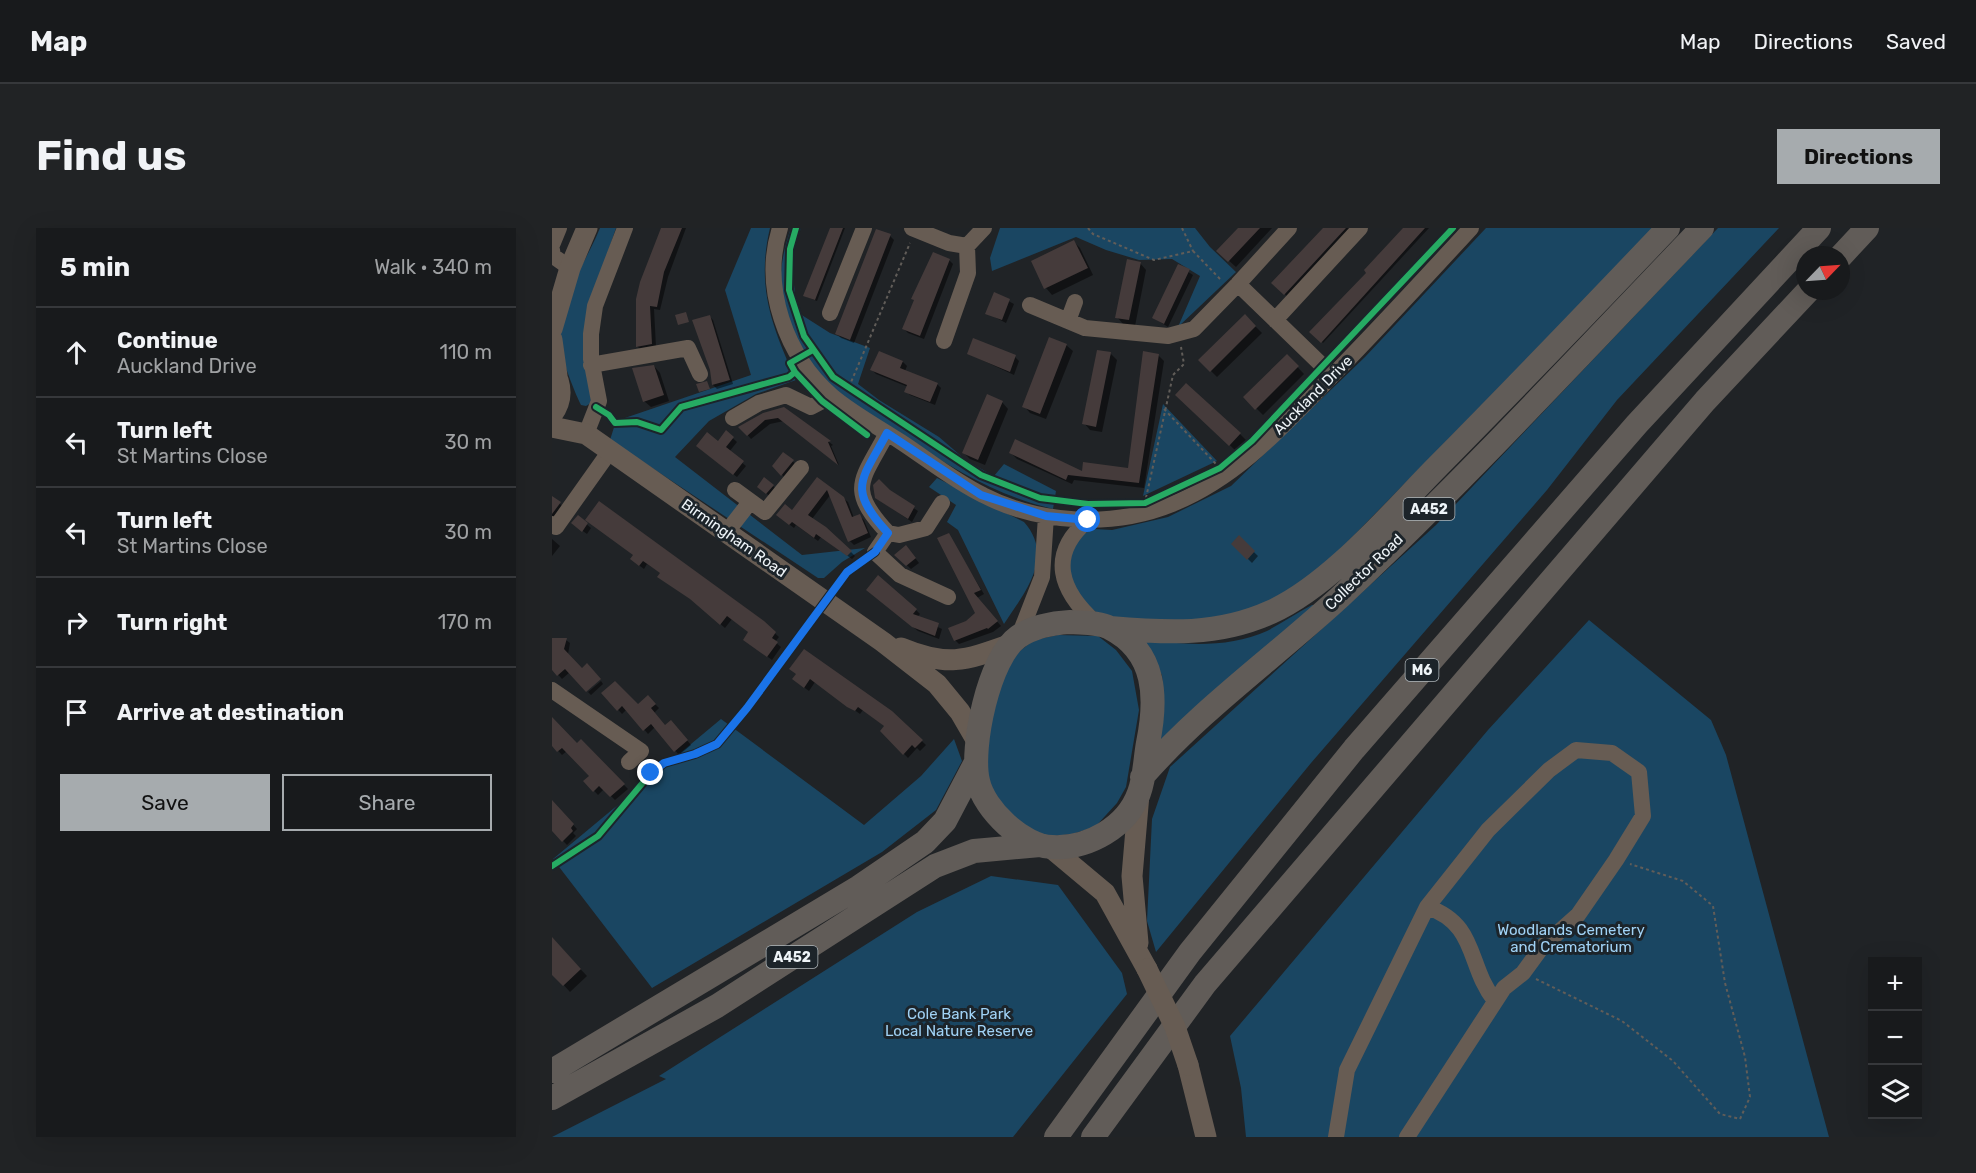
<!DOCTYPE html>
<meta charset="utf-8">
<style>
:root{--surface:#181a1c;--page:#212325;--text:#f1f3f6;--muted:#9fa1a3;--line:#36383b;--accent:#a6abae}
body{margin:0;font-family:Rubik,sans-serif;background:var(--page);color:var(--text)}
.controls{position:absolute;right:18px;bottom:18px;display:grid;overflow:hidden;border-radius:0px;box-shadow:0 6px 24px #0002}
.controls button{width:54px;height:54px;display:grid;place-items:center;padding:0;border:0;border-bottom:2px solid var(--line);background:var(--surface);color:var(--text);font:30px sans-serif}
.compass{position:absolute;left:1244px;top:18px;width:54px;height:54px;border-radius:50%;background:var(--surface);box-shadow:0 6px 24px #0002;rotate:65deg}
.stop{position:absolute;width:18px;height:18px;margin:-14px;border:4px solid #1a73e8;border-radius:50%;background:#fff}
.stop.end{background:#1a73e8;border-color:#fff;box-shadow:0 2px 6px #0008}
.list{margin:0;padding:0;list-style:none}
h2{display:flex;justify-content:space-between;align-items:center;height:78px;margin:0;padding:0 24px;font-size:26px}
h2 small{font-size:20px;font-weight:400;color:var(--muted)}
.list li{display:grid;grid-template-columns:39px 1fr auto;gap:18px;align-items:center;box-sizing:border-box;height:90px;padding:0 24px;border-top:2px solid var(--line)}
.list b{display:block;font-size:22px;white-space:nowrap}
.list p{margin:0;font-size:20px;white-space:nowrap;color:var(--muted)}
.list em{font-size:20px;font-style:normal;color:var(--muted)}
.actions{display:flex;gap:12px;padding:18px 24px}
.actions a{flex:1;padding:14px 0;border:2px solid var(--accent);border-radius:0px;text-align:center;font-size:21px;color:var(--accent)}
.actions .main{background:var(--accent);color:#111}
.icon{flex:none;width:33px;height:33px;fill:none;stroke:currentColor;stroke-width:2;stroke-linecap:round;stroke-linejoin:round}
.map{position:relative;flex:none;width:1388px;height:909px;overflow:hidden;border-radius:0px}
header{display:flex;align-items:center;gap:36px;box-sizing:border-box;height:84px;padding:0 30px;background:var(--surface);border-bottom:2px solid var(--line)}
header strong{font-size:28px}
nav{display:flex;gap:33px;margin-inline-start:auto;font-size:21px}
.intro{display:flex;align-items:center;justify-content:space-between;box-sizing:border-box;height:144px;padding:0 36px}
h1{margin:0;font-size:42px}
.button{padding:15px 27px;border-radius:0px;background:var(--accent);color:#111;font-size:21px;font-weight:700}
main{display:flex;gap:36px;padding:0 36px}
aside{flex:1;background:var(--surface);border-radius:0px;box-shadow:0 6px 24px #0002}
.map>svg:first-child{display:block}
</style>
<header>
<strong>Map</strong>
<nav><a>Map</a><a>Directions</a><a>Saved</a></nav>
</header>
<div class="intro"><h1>Find us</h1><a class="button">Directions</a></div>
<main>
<aside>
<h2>5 min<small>Walk · 340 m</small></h2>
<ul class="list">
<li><svg class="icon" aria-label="ahead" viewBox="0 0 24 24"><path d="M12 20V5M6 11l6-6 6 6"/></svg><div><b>Continue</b><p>Auckland Drive</p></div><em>110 m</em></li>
<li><svg class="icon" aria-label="left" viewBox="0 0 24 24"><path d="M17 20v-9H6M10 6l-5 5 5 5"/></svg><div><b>Turn left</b><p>St Martins Close</p></div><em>30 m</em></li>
<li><svg class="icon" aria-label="left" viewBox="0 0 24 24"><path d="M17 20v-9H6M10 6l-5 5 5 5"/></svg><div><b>Turn left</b><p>St Martins Close</p></div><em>30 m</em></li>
<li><svg class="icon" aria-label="right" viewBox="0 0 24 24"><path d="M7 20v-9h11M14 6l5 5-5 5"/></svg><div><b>Turn right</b></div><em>170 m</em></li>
<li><svg class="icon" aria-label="arrive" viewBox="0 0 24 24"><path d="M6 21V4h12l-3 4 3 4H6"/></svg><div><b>Arrive at destination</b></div></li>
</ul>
<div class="actions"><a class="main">Save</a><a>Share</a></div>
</aside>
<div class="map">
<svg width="1388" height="909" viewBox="0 0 1388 909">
<rect width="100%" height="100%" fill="#202326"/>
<path fill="#1a4662" d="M48,0H64L36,83L39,175L34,178L29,177C22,163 6,122 6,107C8,70 34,34 48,0Z
M199,0H218C204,59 220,99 244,152L204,166L157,193L123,229L250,327L313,320L290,334L272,350H266L58,212L64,193L199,147L173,62Z
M239,0H249L239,29L245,84L278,105L318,120L306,156L327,172L387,209L415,233L442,248L452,236L504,263L501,281C449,269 402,242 358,212C328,194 297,176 272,152C255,137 235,94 230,72C226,48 231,22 239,0Z
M448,0H643L658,19L684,44L626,99L648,48L620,31L587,32L554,22L524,9L440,43L438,30Z
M934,0H1103L764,346L737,364L682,389L585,396L544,384L529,373L516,346L520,319L528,307L542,301L560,302L616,289L679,258L813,129Z
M1166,0H1227L1065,172L995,262L759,535L604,724L595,693L600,591L618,539L884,297Z
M611,176L665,233L591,268Z
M385,250L472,294C503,329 473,364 452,396L406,302L395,294L404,277L377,259Z
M760,377H765L608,515L612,479L610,447L590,414L594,412C634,417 678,420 715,403C730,395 745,385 760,377Z
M1037,392L1159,492L1174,527L1277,909H694L689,860L678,808L936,502Z
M506,407L546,408L564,422L580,443L587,482L574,559L565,575L543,599L520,606L494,609L474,603L437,565L433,517L446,453L460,429L482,412Z
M169,491L312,597L369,548L402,511L410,533L384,582L330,624L100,760L1,631Z
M439,648L506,657L570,745L575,766L461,909H0L114,851L107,848L365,684Z"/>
<path fill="#0007" d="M112,0H134L116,49L108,82L102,81L104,119L89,122L85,118Z
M279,0H293L265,73L255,69Z
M688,0H720L684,39L666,23Z
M772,0H806L739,72L721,55Z
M853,0H877L771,115L760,104L816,45Z
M338,8L342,12L302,115L289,110L285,106Z
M522,14L528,20L541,47L500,67L494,60L481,34Z
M397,32L401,36L372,111L356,105L352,101L363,73Z
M588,35L594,42L583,98L571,96L565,89Z
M627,38L641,47L616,99L602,90Z
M443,66L462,76L454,95L435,85Z
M157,88L161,92L181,156L165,161L161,157Z
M693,88L710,105L665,149L648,132Z
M514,117L521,123L494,191L478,185L472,178Z
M327,125L351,134L355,138L353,143L385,156L389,160L383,177L358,167L354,163L356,159L324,146L320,142Z
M417,126L463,129L467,133L462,147Z
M559,126L565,132L550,204L538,202L532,195Z
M606,127L612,133L592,260L522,252L520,256L465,231L459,225L531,245L577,241Z
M735,128L752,146L711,187L693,169Z
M102,138L108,145L117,173L99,179L92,173Z
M625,167L688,206L694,212L684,223Z
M450,174L456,181L433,237L418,231L412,225Z
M232,180L281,217L279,218L287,237L232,193L218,196L199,211L189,199Z
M174,204L185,214L177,224L194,238L185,249L150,222L166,215Z
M231,226L245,237L234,251L222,238Z
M266,251L296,274L302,290L307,288L312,292L319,309L302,317L298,313L279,266L260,291L299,324L303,328L300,331L269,309L266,313L244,297L242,300L230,291L240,284Z
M221,258L225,262L219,269L211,263Z
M338,264L366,283L360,294L329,273Z
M0,269L17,284L0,299Z
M26,289L39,300L35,306L25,299Z
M396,307L432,366L425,370L449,398L441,404L407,416L403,412L415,394L424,385Z
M687,310L706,328L700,335L681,316Z
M0,311L8,318L0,328Z
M358,323L367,335L359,341L344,327Z
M82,327L204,388L227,409L223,414L229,419L220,432L197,415L198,405L180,391L173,400L109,345L95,336L92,341L84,335Z
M320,366L364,382L368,386L365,389L390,401L387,411L366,403Z
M14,412L18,415L16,426L30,442L47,451L18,444L10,451L0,440V414Z
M239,441L339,484L374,517L368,523L365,520L356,530L330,503L334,499L311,482L308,486L263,454L257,463L246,455L245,446Z
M49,453L51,456L39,467L36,464Z
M51,465L86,478L96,469L107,480L102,485L113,498H123L139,517L127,527L103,499L96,506L75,481L70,486Z
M0,495L25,517L29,513L76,561L63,572L52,561L46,567L33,553L39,548L15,523L10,527L0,516Z
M0,574L25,601L21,605L24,608L15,617L0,601Z
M0,711L35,748L18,764L0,744Z"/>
<path fill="#453b3b" d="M109,0H130L112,44L105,79L98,78L100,116L84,119V71L88,54Z
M278,0H291L263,72L251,68Z
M686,0H708L676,34L664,23Z
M771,0H794L732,67L719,55Z
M851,0H873L769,115L757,104L814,45L812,42Z
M324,1L339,6L298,112L283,106Z
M522,12L536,40L492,61L479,33Z
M381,24L398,31L368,108L350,101L362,72L359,71Z
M575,31L589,34L577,92L563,90Z
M626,36L638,41L612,96L600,90Z
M442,64L458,71L450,92L433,86Z
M134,84L137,94L126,97L123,87Z
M693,86L704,98L658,144L646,132Z
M158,87L178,152L160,157L158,142L140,92Z
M497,109L515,116L488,186L470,179Z
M421,110L464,127L458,144L415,126Z
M545,122L559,124L544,199L530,196Z
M327,123L351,133L348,140L386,155L378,174L352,164L355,157L318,142Z
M591,123L607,126L587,255L516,247L514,252L457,225L463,211L530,243L531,234L576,240Z
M735,126L747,138L703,182L691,169Z
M102,137L112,167L91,174L80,140Z
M155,153L158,161L147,164L144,156Z
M634,155L689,205L677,218L623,167Z
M435,166L451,173L426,232L410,225Z
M232,179L279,213L276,214L286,237L226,190L213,192L195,208L186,199L211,185Z
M174,202L182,209L174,219L192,233L181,247L144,218L155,204L166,213Z
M231,224L242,232L229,248L220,238Z
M212,249L222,257L214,266L205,259Z
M265,249L292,269L300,289L308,286L316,305L296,314L275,262L256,287L274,299L300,323L295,328L264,306L262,310L240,294L237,297L224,287L233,276L240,282Z
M327,251L338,262L363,278L356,291L323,270L321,257Z
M0,268L9,274L0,286Z
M47,273L212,393L224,404L220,410L226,414L215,429L191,412L196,404L175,388L168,397L138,371L105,349L108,345L91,333L87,338L78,331L81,327L33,292Z
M26,287L36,295L30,304L19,295Z
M397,305L429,362L422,365L446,393L436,401L435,400L402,413L396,400L414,393L423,385L385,310Z
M687,307L703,323L695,332L679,316Z
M354,317L364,330L354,338L342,327Z
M326,347L365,381L361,386L387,395L383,408L360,399L314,362Z
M0,410H15L12,421L30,440L35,435L49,451L34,464L13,441L5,448L0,442Z
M252,421L340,483L371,512L363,520L360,517L351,527L328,503L332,498L306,479L303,483L295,479L258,451L252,460L240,451L244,446L237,441Z
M63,453L86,476L96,467L104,476L99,480L113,497L119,492L136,512L122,524L99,496L91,503L70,478L65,483L49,465Z
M0,489L25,515L29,511L73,556L58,569L47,558L41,564L31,553L37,548L10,520L5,524L0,518Z
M0,572L22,596L19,600L21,603L10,614L0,603Z
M0,709L29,741L11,758L0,747Z"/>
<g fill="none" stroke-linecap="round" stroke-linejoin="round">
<path stroke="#615d59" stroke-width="2" stroke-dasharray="3 3" stroke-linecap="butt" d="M536,0L541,6L602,32L641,23L670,53
M630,0L641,23
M297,159L358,15
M612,181L664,236
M594,270L621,147L632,136L629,119
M984,751L1070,793L1121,833L1168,886L1188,891L1198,869L1193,829L1173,755L1161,678L1131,653L1078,636"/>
<path stroke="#675c53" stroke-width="16" d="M228,0C209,59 234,128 280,168C300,185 326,199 349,214C375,231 402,253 431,267C487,296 561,300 620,276C687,249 733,196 782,146C829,98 874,49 919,0
M360,0L397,15L415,18
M737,0L686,56L780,147
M0,17L7,0
M0,22L1,28L18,40
M478,77L533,100L616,108L642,101L686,56
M278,85L312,0
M723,92L808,0
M516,93L523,74
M392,113L416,45L415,18L432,0
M39,137L136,120L148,146
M181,190L207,175L234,167L259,179L280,168
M335,205C310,253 294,260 336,305L323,324L348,347L396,369
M34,206L47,173L39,131V106L43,78L73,0
M183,262L213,284L249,240
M536,292C495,327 508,363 544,395
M0,296L4,299L58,223
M174,305L198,274
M336,305L347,307L374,300L390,275
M467,408L490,349L494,288
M0,462L89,523L77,534
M875,679C926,696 915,738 943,773
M784,909L795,842L875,679L936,602L997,542L1024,522L1060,525L1087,544L1091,588L1064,632L1026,687L990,719L971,745L952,760L855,909"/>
<path stroke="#675c53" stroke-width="21" d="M0,101L18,40L35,0
M0,112L5,148
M0,139C10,156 12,171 0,187
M0,199L34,206L331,414L385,456L408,484L426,515
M349,420C395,439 412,433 457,417
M498,619L553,665L595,741
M586,715L580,648L587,566
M636,837L654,909"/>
<path stroke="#615c58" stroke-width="24" d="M1289,28L1315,0
M518,394C531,395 547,394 558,400C605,424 605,471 596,515C593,531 593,549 587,565C575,599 536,621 500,619C471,618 432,582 426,553C418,520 437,429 466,409C480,399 501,395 518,394Z
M558,400C615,405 666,408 719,384C777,358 837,288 882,242C961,162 1039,81 1116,0
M590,549C649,481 723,429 788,369C914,251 1031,124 1150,0
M0,843L307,659L373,614L393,593L424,534
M0,870L165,778L383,638L422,623L488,617
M504,909L638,724L802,521L1085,196L1267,0
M541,909L653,756L1153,173L1256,63"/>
<path stroke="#675c53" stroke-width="21" d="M595,741L623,799L636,837"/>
<g stroke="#1c242a" stroke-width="10">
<path id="cycleway" d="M244,0L238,21L237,62L252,108L281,149L429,247L488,270L536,276L593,275L668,240L700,213L901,0
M243,144L270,173L315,207
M44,179L57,187L63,195L85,194L109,202L129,179L237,149L243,144L238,135L261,122
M0,638L46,608L99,545L112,535L143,526L165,516L195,480L295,344L323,324"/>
</g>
<use href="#cycleway" stroke="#26ab63" stroke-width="6"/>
</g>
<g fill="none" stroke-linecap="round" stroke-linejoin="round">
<path stroke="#1a73e8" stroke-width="8" d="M99,545L112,535L143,526L165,516L195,480L295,344L323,324L336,305C294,260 310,252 335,205L429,267L494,288L536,292"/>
</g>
<g text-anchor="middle" stroke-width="6" stroke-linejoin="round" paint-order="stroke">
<g fill="#1c242a" stroke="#afb6ba" stroke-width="1.5">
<rect x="851.5" y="270" width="51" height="22" rx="4.5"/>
<rect x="853.5" y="431" width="33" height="22" rx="4.5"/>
<rect x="214.5" y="718" width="51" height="22" rx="4.5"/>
</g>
<g font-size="14" font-weight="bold" fill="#eef4f8">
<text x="877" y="286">A452</text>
<text x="870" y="447">M6</text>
<text x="240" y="734">A452</text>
</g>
<g font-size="15" fill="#eef4f8" stroke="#1c242a">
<text transform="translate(761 167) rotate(-45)" y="5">Auckland Drive</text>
<text transform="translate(182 310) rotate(35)" y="5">Birmingham Road</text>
<text transform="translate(812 344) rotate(-44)" y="5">Collector Road</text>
</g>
<g font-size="15" fill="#a0d2f5" stroke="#1c242a">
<text x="1019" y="707">Woodlands Cemetery<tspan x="1019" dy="17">and Crematorium</tspan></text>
<text x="407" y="791">Cole Bank Park<tspan x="407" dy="17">Local Nature Reserve</tspan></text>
</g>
</g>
</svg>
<div class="controls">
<button>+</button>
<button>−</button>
<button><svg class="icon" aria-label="layers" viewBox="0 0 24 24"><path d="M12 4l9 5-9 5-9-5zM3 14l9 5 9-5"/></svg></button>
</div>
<svg class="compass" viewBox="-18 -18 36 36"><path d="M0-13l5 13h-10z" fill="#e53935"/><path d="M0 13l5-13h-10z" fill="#9fa1a3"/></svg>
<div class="stop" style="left:536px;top:292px"></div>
<div class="stop end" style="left:99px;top:545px"></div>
</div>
</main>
